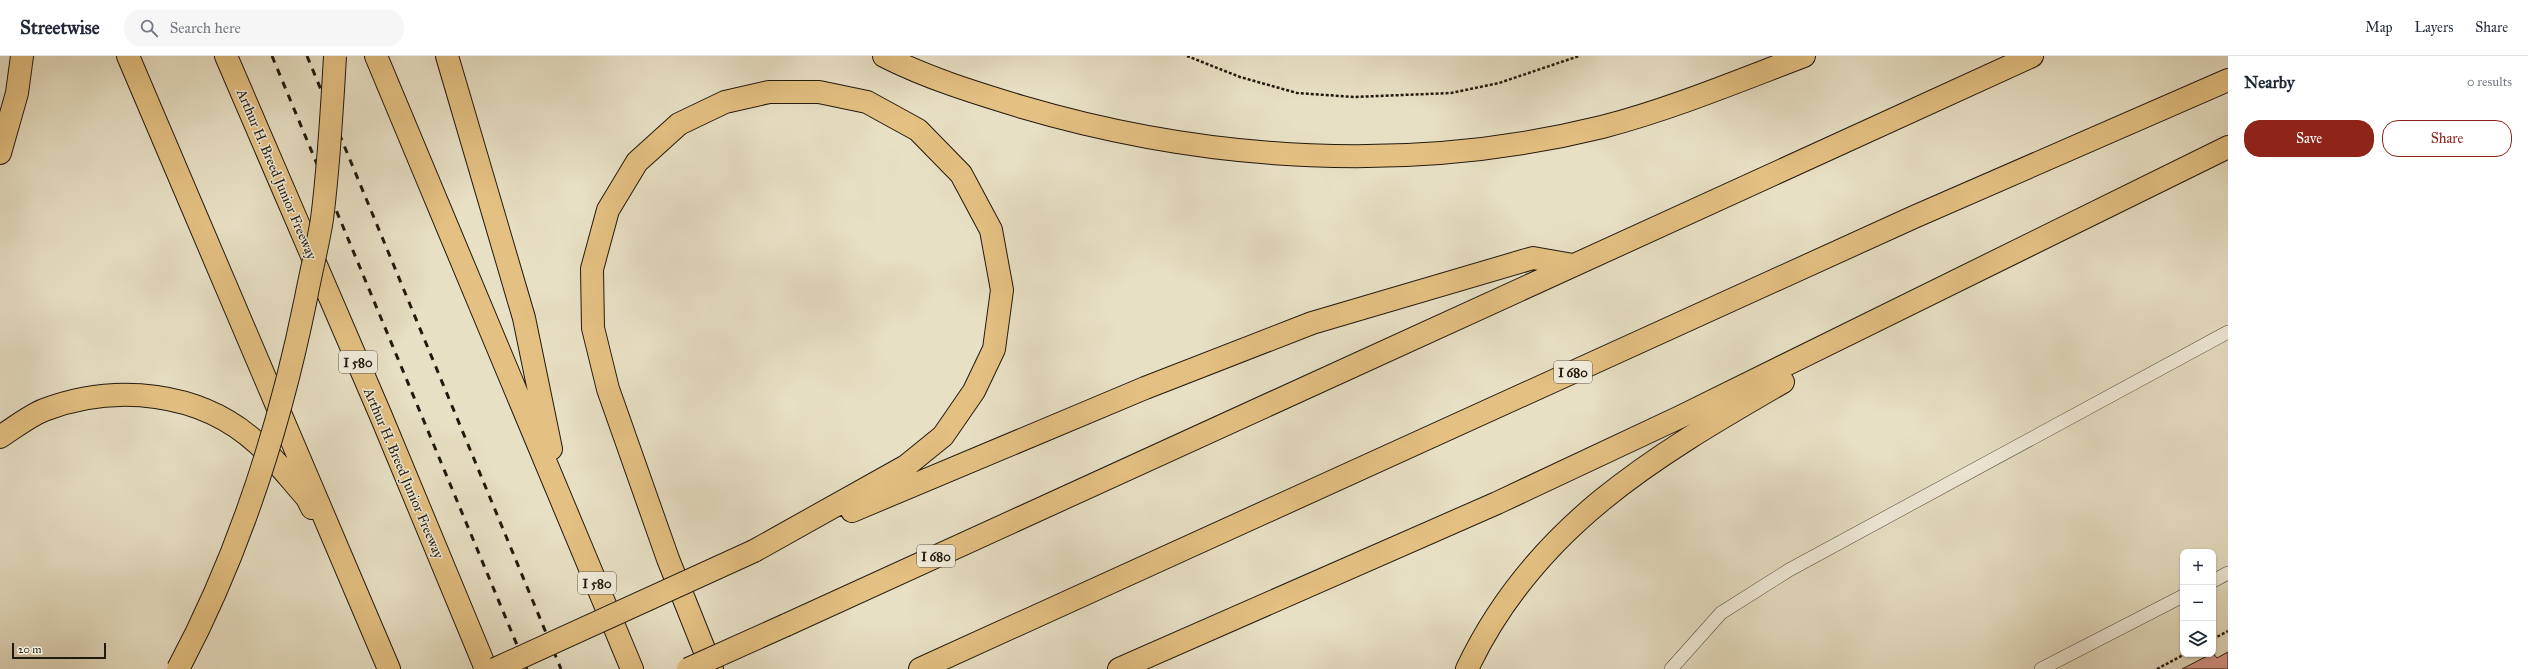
<!DOCTYPE html>
<meta charset="utf-8">
<style>
:root{--surface:#fff;--page:#f6f6f7;--text:#1f2937;--muted:#747a83;--line:#e0e1e3;--accent:#8f2418}
body{margin:0;font-family:"IM FELL Great Primer",serif;background:var(--page);color:var(--text)}
.controls{position:absolute;right:12px;bottom:12px;display:grid;overflow:hidden;border-radius:8px;box-shadow:0 1px 3px #0004}
.controls button{width:36px;height:36px;display:grid;place-items:center;padding:0;border:0;border-bottom:1px solid var(--line);background:var(--surface);color:var(--text);font:20px sans-serif}
.scale{position:absolute;left:12px;bottom:10px;width:94px;box-sizing:border-box;padding-left:4px;border:2px solid #21190e;border-top:0;font-size:11px;line-height:14px;white-space:nowrap;color:#21190e;-webkit-text-stroke:3px #f0ebd9;paint-order:stroke}
.list{margin:0;padding:0;list-style:none}
h2{display:flex;justify-content:space-between;align-items:center;height:52px;margin:0;padding:0 16px;font-size:17px}
h2 small{font-size:13px;font-weight:400;color:var(--muted)}
.actions{display:flex;gap:8px;padding:12px 16px}
.actions a{flex:1;padding:9px 0;border:1px solid var(--accent);border-radius:16px;text-align:center;font-size:14px;color:var(--accent)}
.actions .main{background:var(--accent);color:#fff}
.icon{flex:none;width:22px;height:22px;fill:none;stroke:currentColor;stroke-width:2;stroke-linecap:round;stroke-linejoin:round}
.map{position:relative;flex:none;width:2228px;height:613px;overflow:hidden}
header{display:flex;align-items:center;gap:24px;box-sizing:border-box;height:56px;padding:0 20px;background:var(--surface);border-bottom:1px solid var(--line)}
header strong{font-size:19px}
nav{display:flex;gap:22px;margin-inline-start:auto;font-size:14px}
.search{width:280px;height:36px;background:var(--page);display:flex;align-items:center;gap:10px;box-sizing:border-box;padding:0 14px;border-radius:16px;color:var(--muted);font-size:15px}
main{display:flex}
aside{flex:1;background:var(--surface)}
.map>svg:first-child{display:block}
</style>
<header>
<strong>Streetwise</strong>
<div class="search"><svg class="icon" aria-label="search" viewBox="0 0 24 24"><circle cx="10" cy="10" r="6"/><path d="M15 15l6 6"/></svg>Search here</div>
<nav><a>Map</a><a>Layers</a><a>Share</a></nav>
</header>
<main>
<div class="map">
<svg width="2228" height="613" viewBox="0 0 2228 613">
<rect width="100%" height="100%" fill="#e8e0c5"/>
<filter id="stains"><feTurbulence type="fractalNoise" baseFrequency=".005" numOctaves="4"/><feColorMatrix values="0 0 0 0 .2 0 0 0 0 .09 0 0 0 0 .02 0 0 0 .5 -.17"/></filter>
<radialGradient id="worn" r=".72"><stop offset=".6" stop-color="#630" stop-opacity="0"/><stop offset="1" stop-color="#630" stop-opacity=".3"/></radialGradient>
<path fill="#db988c" stroke="#21190e" d="M2228,596V613H2182L2213,597L2217,602Z"/>
<g fill="none" stroke-linecap="round" stroke-linejoin="round">
<g stroke="#534b3c" stroke-width="14">
<path id="service" d="M2213,525L2228,517
M1671,613L1721,557L1789,514L2228,276
M2041,613L2183,540"/>
</g>
<g stroke="#21190e" stroke-width="24">
<path id="motorway" d="M128,0L389,613
M226,0L381,360L486,613
M376,0L632,613
M447,0L524,262L551,393
M884,0C927,22 976,37 1022,51C1209,106 1411,118 1602,71C1671,53 1738,25 1804,0
M0,97L17,37L22,0
M0,381C14,372 29,360 44,354C115,327 201,335 258,388C276,404 291,424 307,442L312,452
M852,455L1145,332L1312,267L1533,202L1573,209
M786,569L2032,0
M712,613L668,503L608,333L593,272L592,213L608,154L637,106L679,68L725,46L769,36H819L867,46L918,74L961,118L991,174L1002,234L994,293L974,335L943,380L906,410L754,495
M920,613L1914,161L2228,24
M1119,613L1497,447L1680,361L2228,91
M1467,613C1534,471 1653,401 1783,326"/>
</g>
<path stroke="#21190e" stroke-width="2.5" stroke-dasharray="3 2" stroke-linecap="butt" d="M1187,0L1240,21L1297,37L1354,41L1451,37L1499,27L1579,0
M2213,583L2228,575
M2157,613L2185,598"/>
<use href="#service" stroke="#f0ebd9" stroke-width="13"/>
<use href="#motorway" stroke="#e4c082" stroke-width="22"/>
<path stroke="#21190e" stroke-width="3" stroke-dasharray="7 7" stroke-linecap="butt" d="M272,0L527,613
M307,0L561,613"/>
<g stroke="#21190e" stroke-width="24" stroke-linecap="butt">
<path id="motorway-bridge" d="M178,613C240,497 280,370 306,242C311,215 318,189 322,163C329,109 332,54 335,0
M495,613L754,495
M688,613L786,569"/>
</g>
<use href="#motorway-bridge" stroke="#e4c082" stroke-width="22"/>
</g>
<g text-anchor="middle" stroke-width="3" stroke-linejoin="round" paint-order="stroke">
<g fill="#f0ebd9" stroke="#5f584b" stroke-width="1">
<rect x="339" y="295" width="38" height="22" rx="3"/>
<rect x="1554" y="305" width="38" height="22" rx="3"/>
<rect x="917" y="489" width="38" height="22" rx="3"/>
<rect x="578" y="516" width="38" height="22" rx="3"/>
</g>
<g font-size="13" font-weight="bold" fill="#21190e">
<text x="358" y="311">I 580</text>
<text x="1573" y="321">I 680</text>
<text x="936" y="505">I 680</text>
<text x="597" y="532">I 580</text>
</g>
<g font-size="14" fill="#21190e" stroke="#f0ebd9">
<text transform="translate(277 118) rotate(67)" y="5">Arthur H. Breed Junior Freeway</text>
<text transform="translate(404 417) rotate(67)" y="5">Arthur H. Breed Junior Freeway</text>
</g>
</g>
<rect width="100%" height="100%" filter="url(#stains)"/>
<rect width="100%" height="100%" fill="url(#worn)"/>
</svg>
<div class="controls">
<button>+</button>
<button>−</button>
<button><svg class="icon" aria-label="layers" viewBox="0 0 24 24"><path d="M12 4l9 5-9 5-9-5zM3 14l9 5 9-5"/></svg></button>
</div>
<div class="scale">20 m</div>
</div>
<aside>
<h2>Nearby<small>0 results</small></h2>
<ul class="list">
</ul>
<div class="actions"><a class="main">Save</a><a>Share</a></div>
</aside>
</main>
